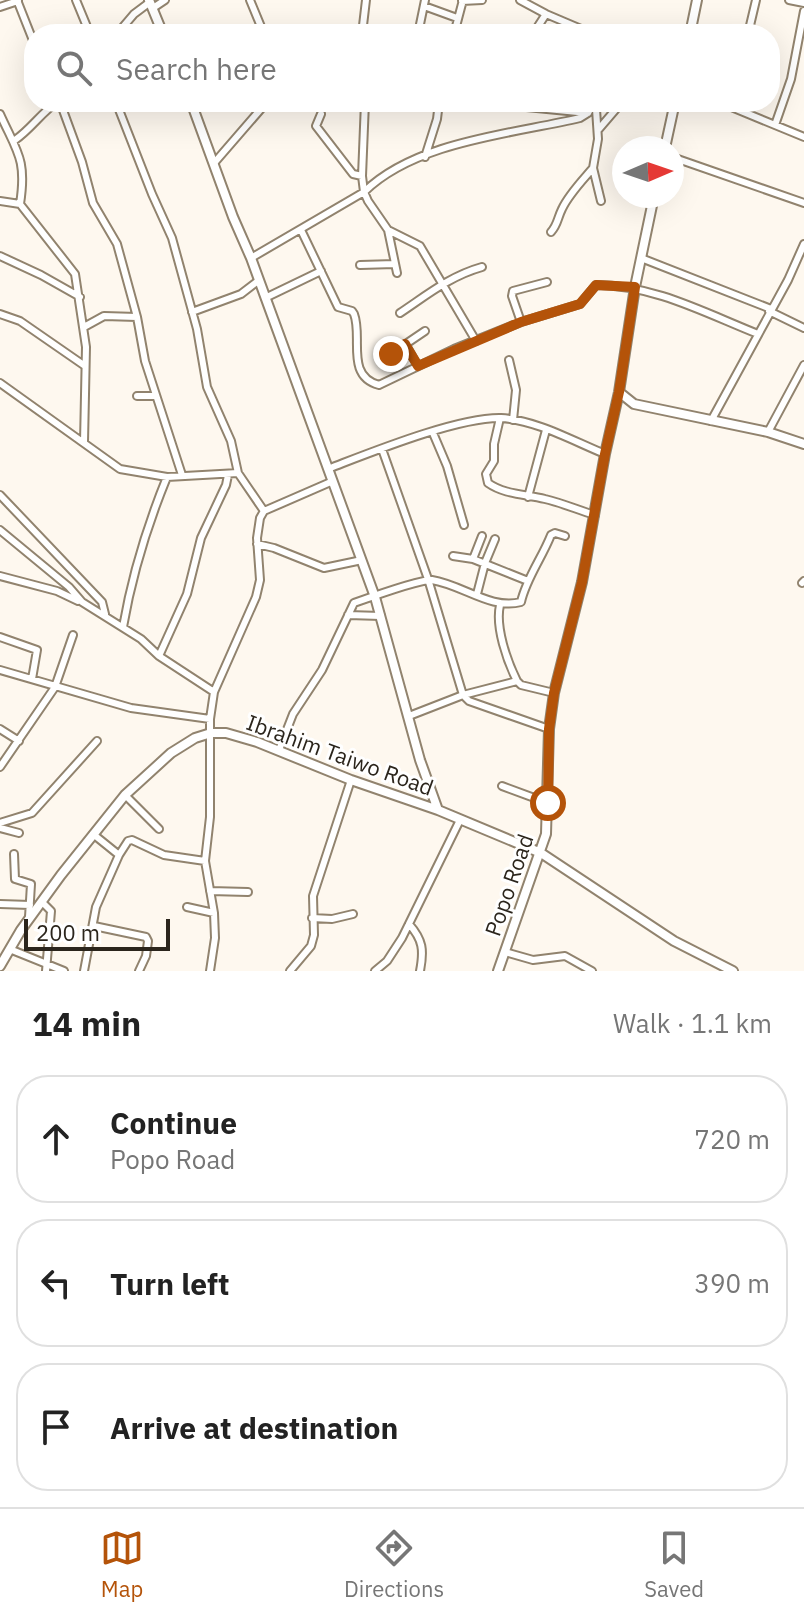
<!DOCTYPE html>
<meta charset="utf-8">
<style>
:root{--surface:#fff;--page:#f2f2f2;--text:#222;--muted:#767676;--line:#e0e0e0;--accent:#b45309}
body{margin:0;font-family:"IBM Plex Sans",sans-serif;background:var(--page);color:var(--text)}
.compass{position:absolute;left:612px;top:136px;width:72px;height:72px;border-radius:50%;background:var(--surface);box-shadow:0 8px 32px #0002;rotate:88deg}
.scale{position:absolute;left:24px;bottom:20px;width:146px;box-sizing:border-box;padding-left:8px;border:4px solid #2b251c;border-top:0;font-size:22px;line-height:28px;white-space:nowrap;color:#2b251c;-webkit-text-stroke:6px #fff;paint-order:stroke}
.stop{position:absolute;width:24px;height:24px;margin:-18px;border:6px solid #b45309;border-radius:50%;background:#fff}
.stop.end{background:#b45309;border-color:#fff;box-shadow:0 2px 8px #0008}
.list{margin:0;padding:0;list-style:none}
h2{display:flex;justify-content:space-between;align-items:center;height:104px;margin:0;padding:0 32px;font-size:34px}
h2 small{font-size:26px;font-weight:400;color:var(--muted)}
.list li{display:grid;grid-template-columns:52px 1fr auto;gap:24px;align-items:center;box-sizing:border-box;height:128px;margin:0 16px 16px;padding:0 16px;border:2px solid var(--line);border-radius:32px}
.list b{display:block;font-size:30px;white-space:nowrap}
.list p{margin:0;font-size:26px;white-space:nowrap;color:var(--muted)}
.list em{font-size:26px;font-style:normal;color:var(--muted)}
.icon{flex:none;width:44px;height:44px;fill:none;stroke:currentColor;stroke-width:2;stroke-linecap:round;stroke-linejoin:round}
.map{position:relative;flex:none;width:804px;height:971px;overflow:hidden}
.search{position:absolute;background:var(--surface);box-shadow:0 8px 32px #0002;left:24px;right:24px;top:24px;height:88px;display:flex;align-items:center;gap:20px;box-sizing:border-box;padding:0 28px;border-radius:32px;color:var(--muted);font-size:30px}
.sheet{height:536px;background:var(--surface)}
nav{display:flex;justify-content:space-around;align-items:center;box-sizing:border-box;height:112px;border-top:2px solid var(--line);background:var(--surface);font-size:22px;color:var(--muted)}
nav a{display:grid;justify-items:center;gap:4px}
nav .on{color:var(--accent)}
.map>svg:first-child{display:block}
</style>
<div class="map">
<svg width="804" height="971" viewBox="0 0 804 971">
<rect width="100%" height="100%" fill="#fef8ef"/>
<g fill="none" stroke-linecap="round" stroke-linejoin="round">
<g stroke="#91836e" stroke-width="10">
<path id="street" d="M17,0L34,43
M76,0L90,34
M250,0L264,34
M520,0L546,14L593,34
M789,0L804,3
M462,1L482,0
M424,6L457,18
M0,7L18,1
M153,8L165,0
M117,34L134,14L150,2
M362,34L366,0
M418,34L425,0
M454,34L463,0
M533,34L546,14
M748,34L756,0
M60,102L82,162L93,203L117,244L137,317L145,361L182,475
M116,102L152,194L172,238L197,329L207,387L231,441L238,473L264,511
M719,102L804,137
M516,106L588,113
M592,107L596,109L598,139L593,168L601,201
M0,114C17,152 27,159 20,204L75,274L86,347L84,442
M321,114L316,126L353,174L362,176
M775,125L791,79L804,11
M598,130L622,102
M15,140C31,129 41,113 57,102
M425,157L437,119L439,102
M672,157L804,203
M215,162L267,102
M0,201L20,204
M301,230L338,307L352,311L354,314C363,337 345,376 379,385L454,349L521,322L580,304L596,285C654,285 705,313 758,334
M388,230L397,273
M551,232C558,224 557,219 562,209C569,194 582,181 593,168
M0,256L41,275L80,297
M251,258L364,192L362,176L365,102
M641,258L771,309
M360,265L395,264
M265,298L321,271
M769,311L804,328
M192,312L241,294L258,281
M400,313C427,295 450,276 482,267
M0,314L20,321L85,366
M521,322L512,296L513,291L547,282
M84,327L104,316L137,317
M476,341L420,246L388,230L368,201L364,192C416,141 512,134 580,118L588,113L594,102
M405,344L418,366
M391,354L425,331
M509,360L516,390L513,420
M0,383L120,469L167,477L238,473
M137,396H156
M500,418L494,444V461L486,474L488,483C505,495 526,494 545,499C562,503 578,510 595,515
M711,421L788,280L804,244
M768,432L804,365
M433,433L447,466L464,525
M382,449L428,579L463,695L517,681
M330,468C372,452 458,417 501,418C536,420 573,441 605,454
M0,495L102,602L105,614
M528,497L546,430
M0,530L69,587L82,602L141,639L159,656L214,692
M257,544L274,548L324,568L362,560
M453,556L473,559L528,581
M473,559L482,536
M0,576L57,591L78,601
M802,583L804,581
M477,594L485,563L495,539
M500,605C495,627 507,661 517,681L521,685L554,693
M348,615L381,616
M123,627C132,575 147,526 167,477
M0,637L37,650L32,679
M159,656L187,594L201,538L226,485L228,475
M0,670L131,708L210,719
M409,716L463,695L469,701L549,729
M0,729L19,741
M279,750L293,714L322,670L354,603C368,598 421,579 432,580C463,585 491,610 521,602C526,579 542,558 551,535L555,533L565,536
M0,767L55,687L73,635
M502,786L548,803
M125,795L159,829
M0,823L32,813L97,741
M0,828L19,833
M14,854L15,879L31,884L29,917
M119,855L128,841L132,840L164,855L205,861
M210,891L248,892
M43,903L51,911L46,971
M0,904L30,905
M187,907L214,913
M312,918L332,919L353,914
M409,924C423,940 424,950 420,971
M94,926L146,937L148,941L146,956L139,971
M12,950L64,971
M505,952L533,960L565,956L592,971
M84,971L96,907L119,855L93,834
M210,971L215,938L214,913L205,861L210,817V719L214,692L256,597L260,580L257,538L260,518L264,511L333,481
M290,971L311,946L314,935L313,896L351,780
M375,971L387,961L402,938L460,820"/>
</g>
<g stroke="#91836e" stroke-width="12">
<path id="secondary" d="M149,0L163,34
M690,34L697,0
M191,102L233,217L251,258L375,597L420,760L438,810
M665,148L675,102
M619,392L634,404L768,432L804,444
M0,966L21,930L61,875L125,795L171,753L195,738L211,733H226L257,742L351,780L438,810L541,853L674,941L733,971
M498,971L546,834L549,729L554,693L582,582L605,454L619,392L635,287L654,196"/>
</g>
<use href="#street" stroke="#fff" stroke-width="6"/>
<use href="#secondary" stroke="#fff" stroke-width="8"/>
</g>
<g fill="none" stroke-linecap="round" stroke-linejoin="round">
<path stroke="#b45309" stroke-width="10" d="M391,354L405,344L418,366L521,322L580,304L596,285L635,287L619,392L605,454L582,582L554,693L549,729L548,803"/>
</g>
<g text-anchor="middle" stroke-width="6" stroke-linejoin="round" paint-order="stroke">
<g font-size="22" fill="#2b251c" stroke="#fff">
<text transform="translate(340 755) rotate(20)" y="8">Ibrahim Taiwo Road</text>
<text transform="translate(509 885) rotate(-71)" y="8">Popo Road</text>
</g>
</g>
</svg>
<svg class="compass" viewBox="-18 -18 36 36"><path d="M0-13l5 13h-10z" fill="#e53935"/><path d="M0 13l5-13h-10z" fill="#767676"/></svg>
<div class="scale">200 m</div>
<div class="stop" style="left:548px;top:803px"></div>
<div class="stop end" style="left:391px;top:354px"></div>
<div class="search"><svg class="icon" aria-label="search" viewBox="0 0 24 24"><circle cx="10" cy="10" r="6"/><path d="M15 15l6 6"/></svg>Search here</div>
</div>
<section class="sheet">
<h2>14 min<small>Walk · 1.1 km</small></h2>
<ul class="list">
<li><svg class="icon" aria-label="ahead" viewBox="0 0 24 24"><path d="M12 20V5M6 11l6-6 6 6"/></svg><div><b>Continue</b><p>Popo Road</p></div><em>720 m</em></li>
<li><svg class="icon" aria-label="left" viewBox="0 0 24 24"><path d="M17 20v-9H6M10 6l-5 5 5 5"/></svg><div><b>Turn left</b></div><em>390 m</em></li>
<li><svg class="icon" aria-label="arrive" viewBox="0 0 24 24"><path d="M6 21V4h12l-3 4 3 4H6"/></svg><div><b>Arrive at destination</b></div></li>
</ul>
</section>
<nav>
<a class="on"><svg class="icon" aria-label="map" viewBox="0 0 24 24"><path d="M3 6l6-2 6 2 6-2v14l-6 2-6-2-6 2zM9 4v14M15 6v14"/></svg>Map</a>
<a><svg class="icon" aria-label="directions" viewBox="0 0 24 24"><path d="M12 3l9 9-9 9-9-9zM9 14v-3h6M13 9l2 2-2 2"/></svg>Directions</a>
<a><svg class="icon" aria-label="saved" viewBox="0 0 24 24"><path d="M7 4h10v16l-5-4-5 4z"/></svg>Saved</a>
</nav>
